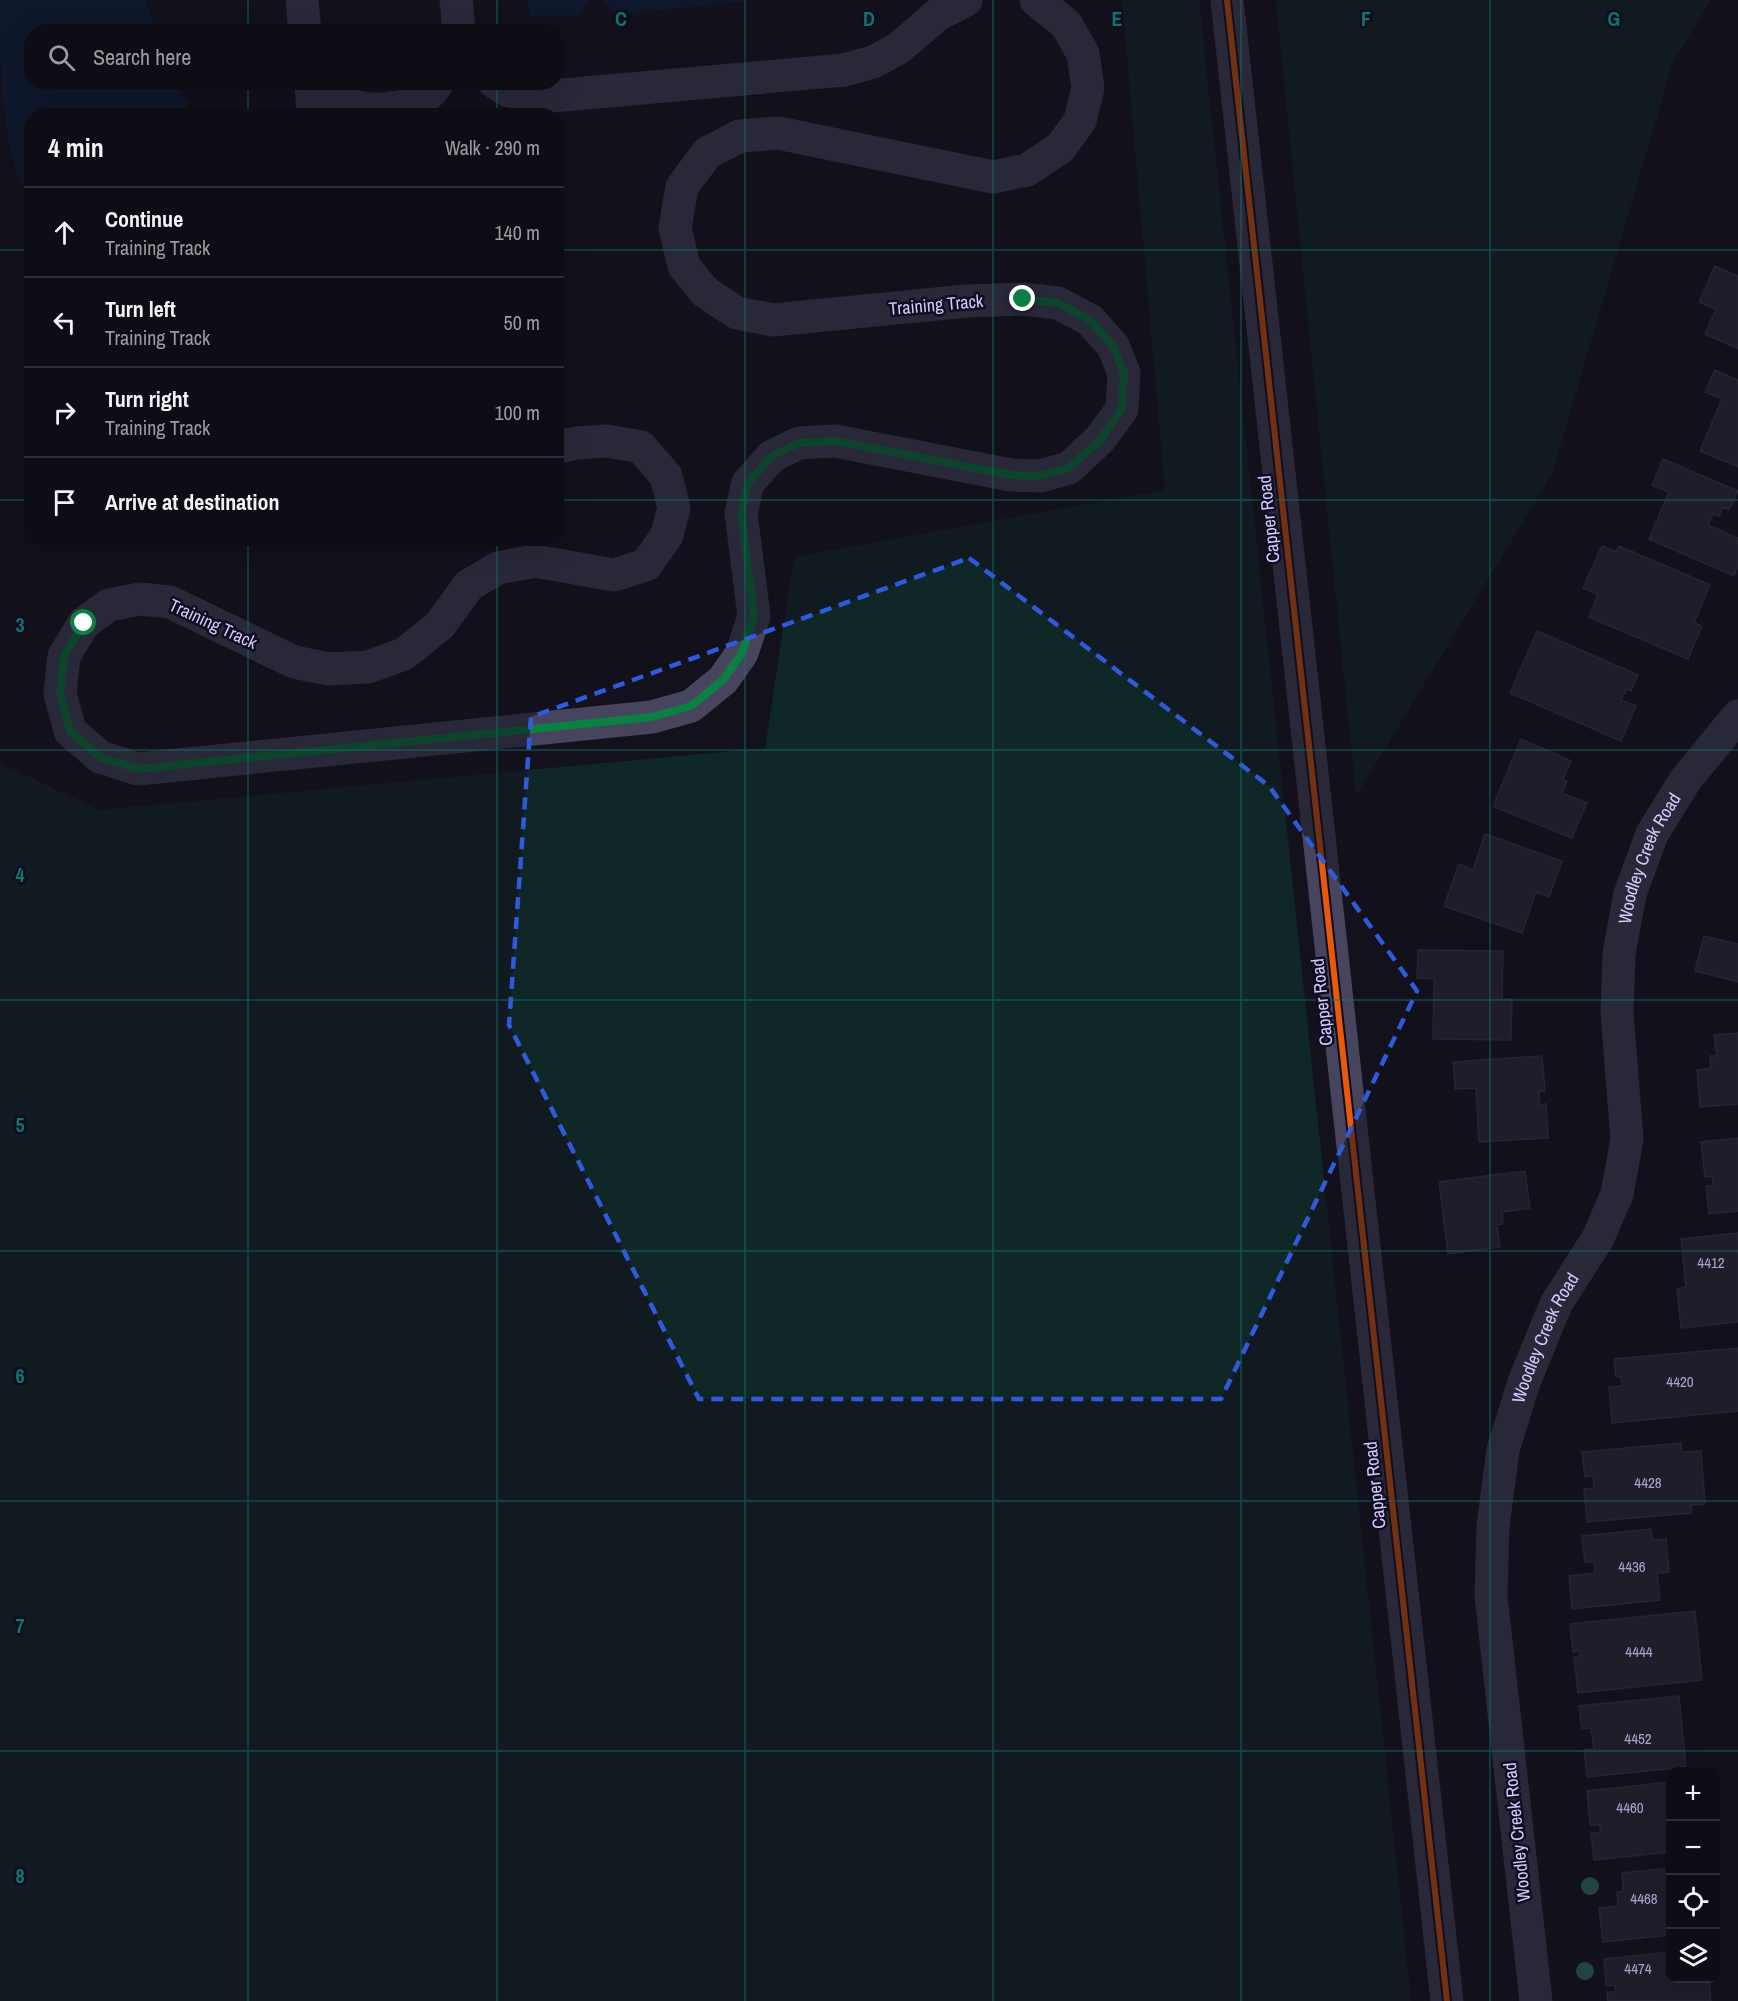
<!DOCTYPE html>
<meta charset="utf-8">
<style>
:root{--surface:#0e0d15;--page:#17161e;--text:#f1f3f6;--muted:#9b9ca0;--line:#2e2d34}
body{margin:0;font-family:"Archivo Narrow",sans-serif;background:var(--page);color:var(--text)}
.controls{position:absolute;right:18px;bottom:18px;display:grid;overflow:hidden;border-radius:12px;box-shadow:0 6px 24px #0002}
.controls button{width:54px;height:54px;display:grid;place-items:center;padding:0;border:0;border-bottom:2px solid var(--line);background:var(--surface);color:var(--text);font:30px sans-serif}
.stop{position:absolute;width:18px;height:18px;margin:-14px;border:4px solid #0b8043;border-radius:50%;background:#fff}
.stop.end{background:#0b8043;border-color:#fff;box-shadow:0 2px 6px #0008}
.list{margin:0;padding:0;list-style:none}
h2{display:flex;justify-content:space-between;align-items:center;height:78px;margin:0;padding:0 24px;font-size:26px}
h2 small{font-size:20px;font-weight:400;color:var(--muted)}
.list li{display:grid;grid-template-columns:39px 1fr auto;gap:18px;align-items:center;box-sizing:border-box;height:90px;padding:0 24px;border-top:2px solid var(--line)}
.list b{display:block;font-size:22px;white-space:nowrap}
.list p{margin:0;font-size:20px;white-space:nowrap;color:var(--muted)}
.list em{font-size:20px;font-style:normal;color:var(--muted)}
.icon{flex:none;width:33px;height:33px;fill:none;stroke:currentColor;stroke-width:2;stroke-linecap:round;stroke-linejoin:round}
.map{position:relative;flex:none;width:1738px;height:2001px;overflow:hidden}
.search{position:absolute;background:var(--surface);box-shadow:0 6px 24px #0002;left:24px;top:24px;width:540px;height:66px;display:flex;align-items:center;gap:15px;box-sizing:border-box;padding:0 21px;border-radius:24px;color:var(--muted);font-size:22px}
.panel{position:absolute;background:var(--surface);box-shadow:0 6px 24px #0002;left:24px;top:108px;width:540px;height:438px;border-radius:24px}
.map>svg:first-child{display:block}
</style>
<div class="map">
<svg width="1738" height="2001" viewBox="0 0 1738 2001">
<rect width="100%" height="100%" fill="#13111c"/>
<path fill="#102727" d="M1122,0H1199L1411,2001H0V763L99,810L765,748L794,557L1165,490Z
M1276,0H1711L1673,62L1552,474L1356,796Z"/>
<path fill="#0d2040" d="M0,0H145L157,31L32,32V82L177,83L193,115L32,116L31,195C0,171 0,40 0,0Z
M526,0H588L579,15L531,17Z
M603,0H756L616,15Z"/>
<path fill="#312e3e" stroke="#3e3b50" stroke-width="1.5" d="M1715,266L1738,276V349L1705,334L1716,309L1699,302Z
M1715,370L1738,380V467L1700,451L1722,399L1705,392Z
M1663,459L1738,491L1729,510L1723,507L1719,516L1713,514L1708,525L1738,538V566L1734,576L1649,539L1669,492L1652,485Z
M1602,546L1616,552L1619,546L1710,585L1694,623L1702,626L1688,659L1589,617L1598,595L1583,588Z
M1537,631L1638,675L1631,691L1627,689L1621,700L1636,706L1621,741L1510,693Z
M1521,739L1571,761L1563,779L1567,781L1562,793L1587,803L1572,838L1493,806Z
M1485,834L1562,861L1549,897L1536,892L1522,933L1444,906L1459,864L1473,870Z
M1704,936L1738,944V982L1695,971Z
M1418,950L1503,951L1502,999H1512L1511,1040L1433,1039L1434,979L1417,978Z
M1738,1033V1104L1700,1107L1697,1070L1711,1068L1710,1056H1717L1714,1035Z
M1542,1056L1545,1091L1539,1092L1540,1105L1546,1104L1548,1138L1479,1142L1476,1088L1455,1089L1453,1062Z
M1738,1138V1211L1709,1214L1706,1186H1713L1712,1176L1705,1177L1701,1142Z
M1525,1171L1530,1208L1502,1212L1503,1224L1497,1225L1500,1247L1448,1254L1439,1182Z
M1738,1233V1322L1681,1328L1677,1289L1686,1287L1681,1239Z
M1738,1348V1411L1612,1423L1609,1387L1622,1386L1621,1377H1616L1614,1359Z
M1681,1443L1682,1452L1701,1451L1705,1504L1691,1505V1513L1587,1522L1584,1489L1594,1488L1593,1476L1585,1477L1582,1452Z
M1651,1529L1653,1540L1666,1539L1669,1572L1657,1573L1660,1600L1572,1609L1569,1576L1595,1573L1594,1562H1585L1582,1536Z
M1695,1611L1702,1680L1578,1693L1574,1657H1580L1579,1651L1573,1652L1570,1624Z
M1679,1696L1686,1767L1587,1777L1584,1750L1594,1749L1591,1728L1582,1729L1579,1706Z
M1670,1782V1852L1594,1860L1591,1833H1600V1825H1590L1587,1791Z
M1670,1868V1935L1603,1942L1599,1908L1618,1906L1617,1892L1623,1891L1622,1873Z
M1670,1952V1978H1709L1711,2001H1608L1607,1992H1615V1985L1606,1986L1604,1959Z"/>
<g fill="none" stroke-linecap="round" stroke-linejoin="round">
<g stroke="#46455d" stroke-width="33">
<path d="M302,0L305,32"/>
<path d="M456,0L459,32"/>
<path d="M1227,0L1447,2001"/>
<path d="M311,82L313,116"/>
<path d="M494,82L509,91L541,97L844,70L873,62L899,48L937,15L966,0"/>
<path d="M311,84C324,91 339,103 353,106C378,113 424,109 438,82"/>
<path d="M556,448L576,443L608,441L641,447L666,476L674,508L667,535L646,565L614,575L535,561L498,568L469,585L440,625L404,654L368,667L329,669L294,662L170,602L140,599L109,605L84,623L64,656L60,693L70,731L100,757L138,769L652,717L691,706L723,680L742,653L754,616L741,513L748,483L772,456L799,443L835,441L1011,475L1040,476L1069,468L1100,439L1122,409L1124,373L1113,346L1090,320L1058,303L1023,299L967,301L773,320L737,313L705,292L684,266L675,228L682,187L707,153L740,136L778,133L993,177L1027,170L1060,148L1080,121L1088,88L1083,54L1066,24L1036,0"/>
<path id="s1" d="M1536,2001L1491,1596L1493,1526L1503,1450L1524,1382L1556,1304L1598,1238L1617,1194L1627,1139L1617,1013L1619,954L1630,894L1652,834L1686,779L1738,716"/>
</g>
<g stroke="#100d20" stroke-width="10">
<path id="cycleway" d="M1227,0L1447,2001"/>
</g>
<use href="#cycleway" stroke="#e8590c" stroke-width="6"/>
</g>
<g fill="#398274">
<circle cx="1590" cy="1886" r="9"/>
<circle cx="1585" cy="1971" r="9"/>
</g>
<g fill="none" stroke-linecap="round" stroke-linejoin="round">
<path stroke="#0b8043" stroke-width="8" d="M84,623L64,656L60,693L70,731L100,757L138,769L652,717L691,706L723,680L742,653L754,616L741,513L748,483L772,456L799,443L835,441L1011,475L1040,476L1069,468L1100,440L1122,409L1124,373L1113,346L1090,320L1058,303L1023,299"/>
</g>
<path d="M0 0H1738V2001H0ZM969,558L1269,786L1417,991L1221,1399H699L509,1025L531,717Z" fill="#13111c" fill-opacity=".55" fill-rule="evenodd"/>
<path fill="none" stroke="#2f5adc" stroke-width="4.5" stroke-dasharray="12 8" stroke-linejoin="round" d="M969,558L1269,786L1417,991L1221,1399H699L509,1025L531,717Z"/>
<path fill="none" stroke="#0f766e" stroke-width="1.5" stroke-opacity="0.55" d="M248,0V32M497,0V32M745,0V2001M993,0V2001M1241,0V2001M1490,0V2001M248,82V116M497,82V116M0,250H32M556,250H1738M0,500H32M556,500H1738M248,538V2001M497,538V2001M0,750H1738M0,1000H1738M0,1251H1738M0,1501H1738M0,1751H1738"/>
<g text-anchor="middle" stroke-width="5" stroke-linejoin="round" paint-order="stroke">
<g font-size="15" fill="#a9a4cf">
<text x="1711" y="1268">4412</text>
<text x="1680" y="1387">4420</text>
<text x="1648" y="1488">4428</text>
<text x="1632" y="1572">4436</text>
<text x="1639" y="1657">4444</text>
<text x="1638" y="1744">4452</text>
<text x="1630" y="1813">4460</text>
<text x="1644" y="1904">4468</text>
<text x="1638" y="1974">4474</text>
</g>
<g font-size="18" fill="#d1cbff" stroke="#100d20">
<text transform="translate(936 305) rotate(-5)" y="6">Training Track</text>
<text transform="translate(1269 519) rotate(-96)" y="6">Capper Road</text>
<text transform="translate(213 624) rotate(25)" y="6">Training Track</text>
<text dy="6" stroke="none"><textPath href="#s1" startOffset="1178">Woodley Creek Road</textPath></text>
<text transform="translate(1322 1002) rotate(-96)" y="6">Capper Road</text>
<text dy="6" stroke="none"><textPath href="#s1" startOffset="674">Woodley Creek Road</textPath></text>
<text transform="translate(1375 1485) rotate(-96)" y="6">Capper Road</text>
<text transform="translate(1517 1832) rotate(-96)" y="6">Woodley Creek Road</text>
</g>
</g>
<g font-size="20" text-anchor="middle" font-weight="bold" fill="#0f766e" stroke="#100d20" stroke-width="5" stroke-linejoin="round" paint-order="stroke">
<text x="621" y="26">C</text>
<text x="869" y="26">D</text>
<text x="1117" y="26">E</text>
<text x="1366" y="26">F</text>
<text x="1614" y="26">G</text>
<text x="20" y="632">3</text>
<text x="20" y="882">4</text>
<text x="20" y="1132">5</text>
<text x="20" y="1383">6</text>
<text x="20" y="1633">7</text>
<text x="20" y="1883">8</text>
</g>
</svg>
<div class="controls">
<button>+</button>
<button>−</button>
<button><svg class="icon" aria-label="locate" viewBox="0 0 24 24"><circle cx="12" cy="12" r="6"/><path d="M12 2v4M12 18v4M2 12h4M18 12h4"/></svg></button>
<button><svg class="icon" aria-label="layers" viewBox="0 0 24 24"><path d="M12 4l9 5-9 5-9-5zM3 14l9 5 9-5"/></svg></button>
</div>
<div class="stop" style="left:84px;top:623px"></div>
<div class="stop end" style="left:1023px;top:299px"></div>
<div class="search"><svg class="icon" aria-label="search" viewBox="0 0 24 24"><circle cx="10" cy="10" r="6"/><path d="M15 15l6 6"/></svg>Search here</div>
<section class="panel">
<h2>4 min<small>Walk · 290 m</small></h2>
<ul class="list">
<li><svg class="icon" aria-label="ahead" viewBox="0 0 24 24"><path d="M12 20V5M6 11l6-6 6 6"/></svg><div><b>Continue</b><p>Training Track</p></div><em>140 m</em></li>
<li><svg class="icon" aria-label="left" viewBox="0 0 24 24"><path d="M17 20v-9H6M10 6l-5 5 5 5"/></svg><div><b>Turn left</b><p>Training Track</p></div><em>50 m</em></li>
<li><svg class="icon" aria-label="right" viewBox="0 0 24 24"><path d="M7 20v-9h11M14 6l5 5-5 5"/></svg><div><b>Turn right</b><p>Training Track</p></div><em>100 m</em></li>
<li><svg class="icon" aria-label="arrive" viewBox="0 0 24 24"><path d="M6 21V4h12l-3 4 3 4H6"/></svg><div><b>Arrive at destination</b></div></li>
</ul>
</section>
</div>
